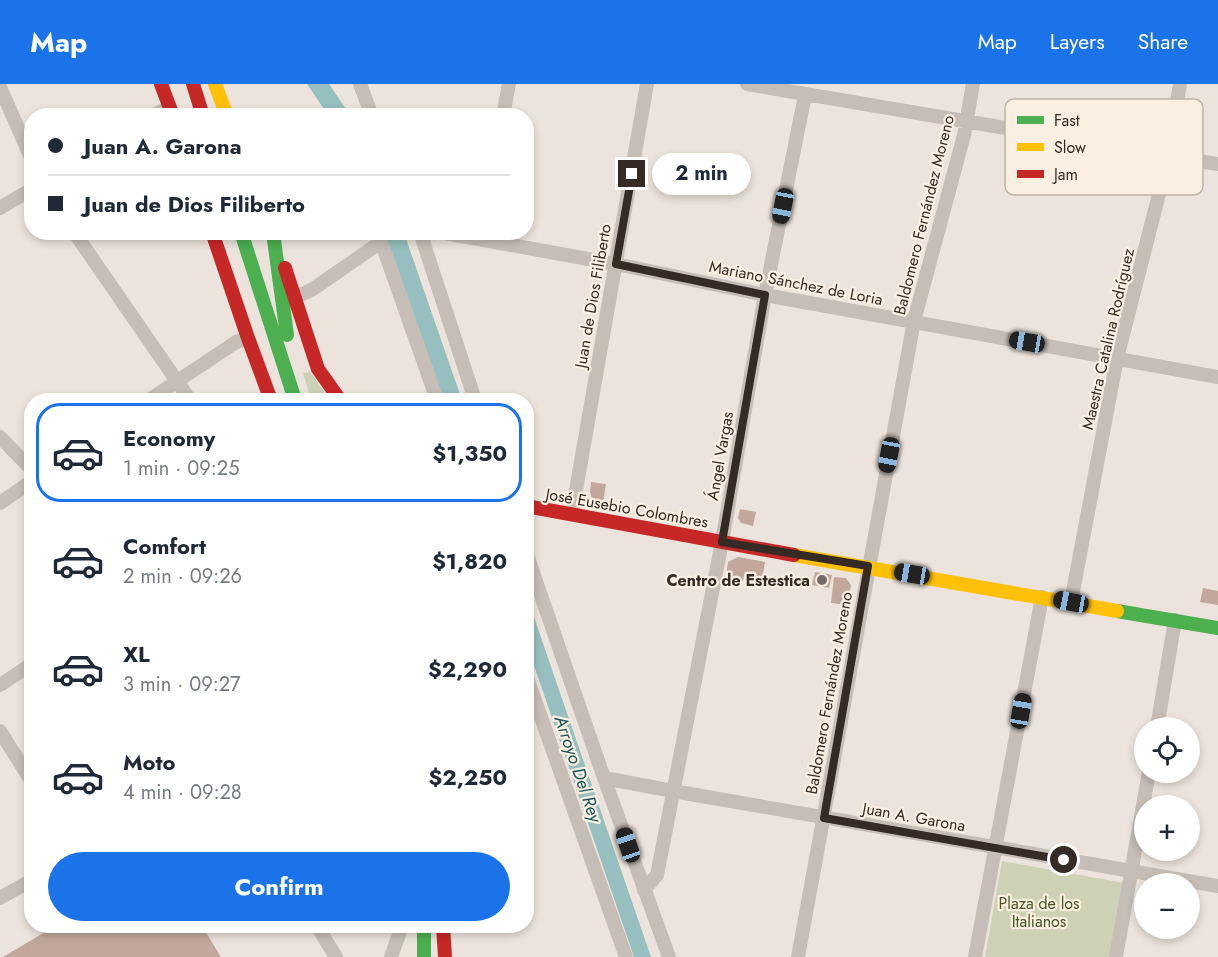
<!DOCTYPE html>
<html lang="en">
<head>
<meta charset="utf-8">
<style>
  body { margin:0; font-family:Jost,sans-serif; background:#f2f2f3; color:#1f2937; height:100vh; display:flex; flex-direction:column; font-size:22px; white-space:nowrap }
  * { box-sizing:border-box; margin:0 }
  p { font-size:20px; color:#747a83 }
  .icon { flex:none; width:33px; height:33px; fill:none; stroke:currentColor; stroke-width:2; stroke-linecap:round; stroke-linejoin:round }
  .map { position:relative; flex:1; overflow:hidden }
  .panel { position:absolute; left:24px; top:309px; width:510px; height:540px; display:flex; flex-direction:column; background:#fff; border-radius:24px; box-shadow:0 3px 9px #0003 }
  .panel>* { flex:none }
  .guide { position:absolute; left:24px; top:24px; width:510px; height:132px; border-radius:24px; box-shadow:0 3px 9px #0003; display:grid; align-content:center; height:132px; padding:0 24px; background:#fff }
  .tools { position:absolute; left:1134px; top:633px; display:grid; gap:12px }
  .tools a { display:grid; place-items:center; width:66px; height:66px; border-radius:50%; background:#fff; box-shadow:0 3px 9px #0003; font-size:30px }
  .end { position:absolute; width:27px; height:27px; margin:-14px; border:8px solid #352a24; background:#fff; box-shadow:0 0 0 3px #fff }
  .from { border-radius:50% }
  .bubble { position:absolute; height:42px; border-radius:21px; background:#fff; box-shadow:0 3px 9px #0003; font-size:20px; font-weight:700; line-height:42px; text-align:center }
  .car { position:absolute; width:18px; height:36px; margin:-18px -9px; border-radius:8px; box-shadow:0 0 4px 2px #0007; background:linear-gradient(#222 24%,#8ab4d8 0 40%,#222 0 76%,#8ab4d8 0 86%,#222 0) }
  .guide b { display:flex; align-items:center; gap:21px; height:57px; font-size:22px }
  .guide b+b { border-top:2px solid #e0e1e3 }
  .guide i { width:15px; height:15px; background:#1f2937 }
  ul { padding:10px 0 0; list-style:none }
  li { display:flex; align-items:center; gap:18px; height:99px; margin:0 12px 9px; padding:0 12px; border:3px solid transparent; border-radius:24px }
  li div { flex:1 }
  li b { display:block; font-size:22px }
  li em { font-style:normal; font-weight:700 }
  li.selected { border-color:#1a73e8 }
  li>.icon { width:54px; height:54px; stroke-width:1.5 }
  .primary-button { display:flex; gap:12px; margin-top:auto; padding:12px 24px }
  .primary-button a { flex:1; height:69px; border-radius:36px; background:#1a73e8; color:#fff; font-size:24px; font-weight:700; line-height:69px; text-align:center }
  header { display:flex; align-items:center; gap:36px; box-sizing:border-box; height:84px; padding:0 30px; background:#1a73e8; color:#fff }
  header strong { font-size:28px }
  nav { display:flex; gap:33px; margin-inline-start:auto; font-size:21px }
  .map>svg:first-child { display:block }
  .green { fill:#cdd2b5 }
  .water { fill:#97bfbf }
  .building { fill:#c2a89c }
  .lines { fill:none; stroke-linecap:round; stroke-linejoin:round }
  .street { stroke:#c5bdb6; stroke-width:14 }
  .fast { stroke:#4caf50; stroke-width:14 }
  .slow { stroke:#ffc107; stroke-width:14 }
  .jam { stroke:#c62828; stroke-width:14 }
  .route { stroke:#352a24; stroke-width:8 }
  .poi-dot { fill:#756b64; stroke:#fbefe2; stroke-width:2 }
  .labels { text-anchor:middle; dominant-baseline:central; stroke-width:4.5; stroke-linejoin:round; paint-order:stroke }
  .street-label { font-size:16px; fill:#352a24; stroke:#fbefe2 }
  .poi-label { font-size:16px; font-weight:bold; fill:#352a24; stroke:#fbefe2; text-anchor:end }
  .park-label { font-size:16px; fill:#445626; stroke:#fbefe2 }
  .water-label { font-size:18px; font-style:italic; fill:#16555a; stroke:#fbefe2 }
  .key { fill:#fbefe2; stroke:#c0b4a9; stroke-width:1.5 }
  .key-label { font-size:16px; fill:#352a24 }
</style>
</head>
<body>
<header>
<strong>Map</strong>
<nav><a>Map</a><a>Layers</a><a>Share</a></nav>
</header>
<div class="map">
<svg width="1218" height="873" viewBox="0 0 1218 873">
  <rect width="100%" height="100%" fill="#ece4dc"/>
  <path class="green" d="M 310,288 L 330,316 L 311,316 L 303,289 Z
    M 1002,777 L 1124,799 L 1111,873 L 985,873 Z"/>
  <path class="water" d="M 307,0 L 329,0 L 350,31 L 328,31 Z
    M 384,149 L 404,149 L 462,316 L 444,316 Z
    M 526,510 L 651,873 L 634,873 L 527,561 Z"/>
  <path class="building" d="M 591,398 L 606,400 L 603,420 L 593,418 L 590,408 Z
    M 740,425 L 756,428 L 753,442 L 741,439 L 738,434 Z
    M 738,473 L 765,478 L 761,503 L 754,502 L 756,493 L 744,491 L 743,497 L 726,494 L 728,478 Z
    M 815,488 L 832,491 L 829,504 L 812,501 Z
    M 834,493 L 846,494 L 851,501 L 848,521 L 831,519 Z
    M 1203,504 L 1218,507 L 1218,521 L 1200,518 Z
    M 41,842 L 202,842 L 221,873 L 3,873 L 45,848 Z"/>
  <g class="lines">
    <path class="street" d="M 360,0 L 372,32
      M 747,0 L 1218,80
      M 0,3 L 32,76
      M 151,32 L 170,23
      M 503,32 L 509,0
      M 0,124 L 32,105
      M 74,148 L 190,316
      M 420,148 L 475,316
      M 439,148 L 616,180 L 765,211 L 1218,293
      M 296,213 L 313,205 L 378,160 L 382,160 L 437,316
      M 149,316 L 236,258 L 248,254
      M 0,353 L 32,386
      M 0,419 L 32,397
      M 572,429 L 647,0
      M 526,468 L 604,694 L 669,873
      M 1071,518 L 1117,274 L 1166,83 L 1180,0
      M 526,591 L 626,873
      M 0,601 L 32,580
      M 1157,644 L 1175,536
      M 0,647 L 32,698
      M 604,694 L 673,707 L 1218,802
      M 644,806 L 657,791 L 722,458 L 765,211 L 805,11
      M 0,814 L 32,796
      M 317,842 L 336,873
      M 391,873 L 402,842
      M 798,873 L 914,237 L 964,51 L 973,0
      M 975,873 L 1042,513
      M 1116,873 L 1149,688"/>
    <path class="fast" d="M 241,148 L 295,316
      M 274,156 L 287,251
      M 1117,527 L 1218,544
      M 424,842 L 424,873"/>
    <path class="slow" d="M 215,0 L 227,32
      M 794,471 L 1117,527"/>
    <path class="jam" d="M 161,0 L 173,32
      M 193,0 L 203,32
      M 212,148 L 248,254
      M 285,184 L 318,285 L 340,316
      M 248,254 L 269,311 L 273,316
      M 526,422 L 794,471
      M 443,842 L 445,873"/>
  </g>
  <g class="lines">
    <path class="route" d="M 632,90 L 616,180 L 765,211 L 722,458 L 868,482 L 824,734 L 1064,776"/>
  </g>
  <circle class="poi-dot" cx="822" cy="496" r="6"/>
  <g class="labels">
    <g class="street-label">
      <text transform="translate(924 131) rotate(-76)">Baldomero Fernández Moreno</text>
      <text transform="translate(796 199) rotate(11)">Mariano Sánchez de Loria</text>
      <text transform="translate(593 212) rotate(-80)">Juan de Dios Filiberto</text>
      <text transform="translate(1108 255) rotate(-77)">Maestra Catalina Rodríguez</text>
      <text transform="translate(720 372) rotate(-80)">Ángel Vargas</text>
      <text transform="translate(627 424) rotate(10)">José Eusebio Colombres</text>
      <text transform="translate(829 609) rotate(-80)">Baldomero Fernández Moreno</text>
      <text transform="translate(914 733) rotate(10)">Juan A. Garona</text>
    </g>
    <g class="poi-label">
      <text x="810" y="496">Centro de Estestica</text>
    </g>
    <g class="park-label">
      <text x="1039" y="819">Plaza de los<tspan x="1039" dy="18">Italianos</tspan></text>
    </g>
    <g class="water-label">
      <text transform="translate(578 685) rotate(71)">Arroyo Del Rey</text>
    </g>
  </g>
  <rect x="1005" y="15" width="198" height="96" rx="9" class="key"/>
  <rect x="1017" y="32" width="27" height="8" fill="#4caf50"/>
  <rect x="1017" y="59" width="27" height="8" fill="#ffc107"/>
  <rect x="1017" y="86" width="27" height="8" fill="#c62828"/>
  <g class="key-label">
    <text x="1054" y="42">Fast</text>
    <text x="1054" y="69">Slow</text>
    <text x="1054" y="96">Jam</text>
  </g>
</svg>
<div class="tools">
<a><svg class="icon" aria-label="locate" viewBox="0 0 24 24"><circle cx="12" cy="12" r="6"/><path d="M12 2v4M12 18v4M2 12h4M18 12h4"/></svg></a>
<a>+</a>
<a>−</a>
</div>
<i class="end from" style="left:1064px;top:776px"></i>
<i class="end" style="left:632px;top:90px"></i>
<div class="bubble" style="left:652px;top:69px;width:99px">2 min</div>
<i class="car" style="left:783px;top:122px;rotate:191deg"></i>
<i class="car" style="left:1027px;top:258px;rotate:280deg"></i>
<i class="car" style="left:889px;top:371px;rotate:191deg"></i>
<i class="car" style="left:912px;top:490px;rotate:280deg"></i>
<i class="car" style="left:1071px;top:518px;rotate:281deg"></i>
<i class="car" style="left:1021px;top:627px;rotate:10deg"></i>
<i class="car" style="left:628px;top:761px;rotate:341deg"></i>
<div class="guide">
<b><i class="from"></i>Juan A. Garona</b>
<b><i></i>Juan de Dios Filiberto</b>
</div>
<section class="panel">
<ul>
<li class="selected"><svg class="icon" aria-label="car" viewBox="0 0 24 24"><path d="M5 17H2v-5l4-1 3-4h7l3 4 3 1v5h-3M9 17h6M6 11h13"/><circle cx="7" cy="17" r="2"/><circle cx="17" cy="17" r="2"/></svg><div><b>Economy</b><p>1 min · 09:25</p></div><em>$1,350</em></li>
<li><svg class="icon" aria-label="car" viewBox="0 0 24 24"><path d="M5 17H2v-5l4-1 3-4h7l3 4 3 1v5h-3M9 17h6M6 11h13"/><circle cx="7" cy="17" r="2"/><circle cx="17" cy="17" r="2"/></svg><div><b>Comfort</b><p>2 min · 09:26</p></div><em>$1,820</em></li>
<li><svg class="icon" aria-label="car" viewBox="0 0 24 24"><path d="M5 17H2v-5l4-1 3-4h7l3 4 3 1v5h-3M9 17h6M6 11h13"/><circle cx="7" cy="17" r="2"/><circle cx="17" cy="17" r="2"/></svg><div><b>XL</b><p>3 min · 09:27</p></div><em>$2,290</em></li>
<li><svg class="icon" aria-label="car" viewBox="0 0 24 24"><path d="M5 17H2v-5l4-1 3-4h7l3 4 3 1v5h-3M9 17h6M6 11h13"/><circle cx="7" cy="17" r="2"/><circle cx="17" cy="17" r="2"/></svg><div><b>Moto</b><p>4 min · 09:28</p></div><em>$2,250</em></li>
</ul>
<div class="primary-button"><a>Confirm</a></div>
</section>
</div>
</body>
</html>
